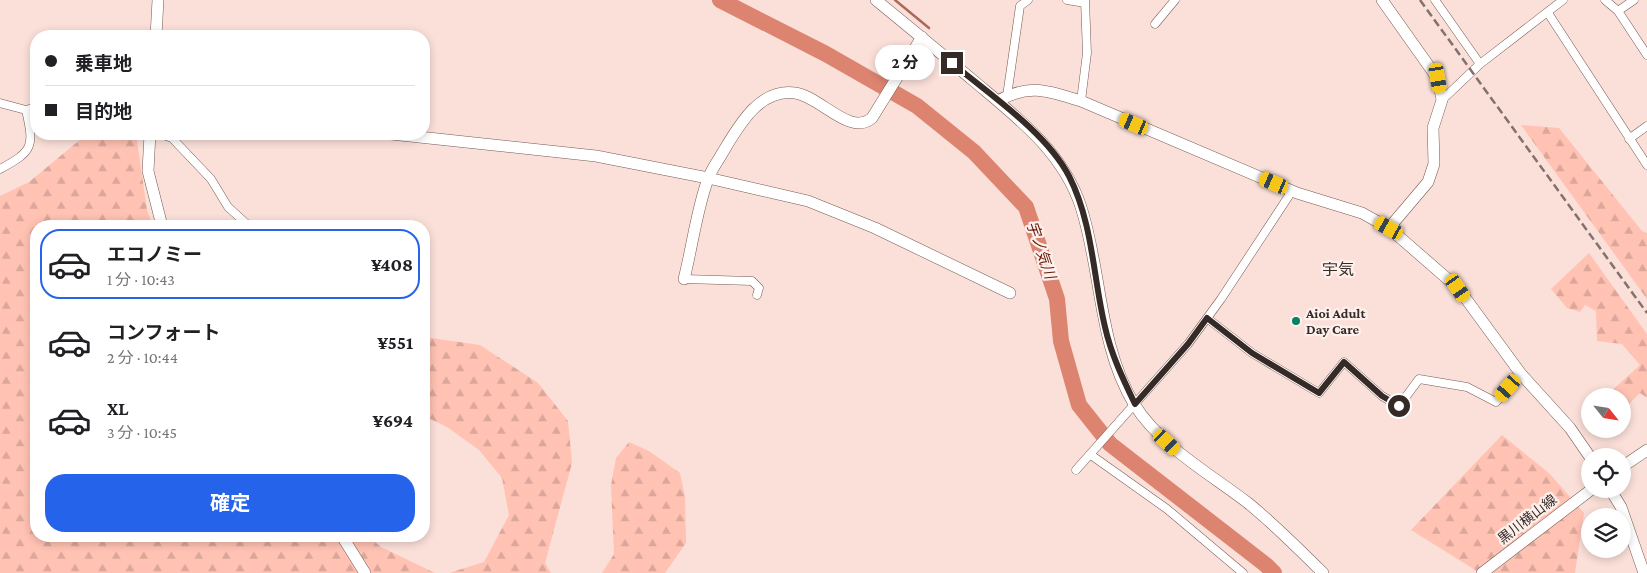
<!DOCTYPE html>
<html lang="ja">
<head>
<meta charset="utf-8">
<style>
  body { margin:0; font-family:"Crimson Pro","Noto Sans JP",serif; background:#f6f6f6; color:#202124; height:100vh; display:flex; flex-direction:column; font-size:19px; white-space:nowrap }
  * { box-sizing:border-box; margin:0 }
  p { font-size:16px; color:#757577 }
  .icon { flex:none; width:28px; height:28px; fill:none; stroke:currentColor; stroke-width:2; stroke-linecap:round; stroke-linejoin:round }
  .map { position:relative; flex:1; overflow:hidden }
  .panel { position:absolute; left:30px; top:220px; width:400px; height:322px; display:flex; flex-direction:column; background:#fff; border-radius:20px; box-shadow:0 2px 8px #0003 }
  .panel>* { flex:none }
  .guide { position:absolute; left:30px; top:30px; width:400px; height:110px; border-radius:20px; box-shadow:0 2px 8px #0003; display:grid; align-content:center; height:110px; padding:0 15px; background:#fff }
  .needle { width:32px; rotate:120deg }
  .controls { position:absolute; left:1581px; top:388px; display:grid; gap:10px }
  .controls a { display:grid; place-items:center; width:50px; height:50px; border-radius:50%; background:#fff; box-shadow:0 2px 8px #0003; font-size:25px }
  .end { position:absolute; width:22px; height:22px; margin:-11px; border:6px solid #362a26; background:#fff; box-shadow:0 0 0 2px #fff }
  .from { border-radius:50% }
  .bubble { position:absolute; height:35px; border-radius:18px; background:#fff; box-shadow:0 2px 8px #0003; font-size:16px; font-weight:700; line-height:35px; text-align:center }
  .car { position:absolute; width:15px; height:30px; margin:-15px -8px; border-radius:6px; box-shadow:0 0 4px 1px #0007; background:linear-gradient(#f5c518 24%,#345 0 40%,#f5c518 0 76%,#345 0 86%,#f5c518 0) }
  .guide b { display:flex; align-items:center; gap:18px; height:48px; font-size:19px }
  .guide b+b { border-top:1px solid #e0e0e0 }
  .guide i { width:12px; height:12px; background:#202124 }
  ul { padding:9px 0 0; list-style:none }
  li { display:flex; align-items:center; gap:15px; height:70px; margin:0 10px 8px; padding:0 5px; border:2px solid transparent; border-radius:20px }
  li div { flex:1 }
  li b { display:block; font-size:19px }
  li em { font-style:normal; font-weight:700 }
  li.active { border-color:#2563eb }
  li>.icon { width:45px; height:45px; stroke-width:1.5 }
  .primary-button { display:flex; gap:10px; margin-top:auto; padding:10px 15px }
  .primary-button a { flex:1; height:58px; border-radius:20px; background:#2563eb; color:#fff; font-size:20px; font-weight:700; line-height:58px; text-align:center }
  .map>svg:first-child { display:block }
  .forest { fill:url(#forest-firs) }
  .lines { fill:none; stroke-linecap:round; stroke-linejoin:round }
  .stream { stroke:#aa6959; stroke-width:2.5 }
  .river { stroke:#dc846f; stroke-width:16 }
  .street-casing { stroke:#765a53; stroke-width:9 }
  .secondary-casing { stroke:#765a53; stroke-width:12 }
  .street { stroke:#fff; stroke-width:8 }
  .secondary { stroke:#fff; stroke-width:11 }
  .rail { stroke:#83716c; stroke-width:2.5; stroke-dasharray:8 4; stroke-linecap:butt }
  .route { stroke:#362a26; stroke-width:6 }
  .poi-dot { fill:#008263; stroke:#fef1ed; stroke-width:2 }
  .labels { text-anchor:middle; dominant-baseline:central; stroke-width:4.5; stroke-linejoin:round; paint-order:stroke }
  .poi-label { font-size:14px; font-weight:bold; fill:#362a26; stroke:#fef1ed; text-anchor:start }
  .street-label { font-size:14px; fill:#362a26; stroke:#fef1ed }
  .water-label { font-size:15px; font-style:italic; fill:#661805; stroke:#fef1ed }
  .quarter-label { font-size:16px; fill:#362a26; stroke:#fef1ed }
</style>
</head>
<body>
<div class="map">
<svg width="1647" height="573" viewBox="0 0 1647 573">
  <defs>
    <pattern id="forest-firs" width="22" height="20" patternUnits="userSpaceOnUse" patternTransform="scale(1.25)"><rect width="22" height="20" fill="#ffc2b3"/><path d="M5 1l3.5 6h-7zM16 11l3.5 6h-7z" fill="#dba79a"/></pattern>
  </defs>
  <rect width="100%" height="100%" fill="#fbe0d9"/>
  <path class="forest" d="M 1521,125 L 1559,128 L 1642,231 L 1647,233 L 1647,299 Z
    M 87,134 L 136,134 L 147,210 L 153,226 L 36,226 L 36,536 L 368,536 L 381,547 L 435,573 L 0,573 L 0,196 L 29,182 Z
    M 1589,253 L 1647,334 L 1647,398 L 1640,393 L 1623,410 L 1622,396 L 1611,396 L 1609,393 L 1640,365 L 1622,344 L 1597,341 L 1596,311 L 1585,305 L 1580,312 L 1567,308 L 1551,289 Z
    M 424,337 L 480,345 L 538,383 L 568,421 L 572,463 L 545,563 L 551,573 L 449,573 L 484,562 L 509,515 L 502,478 L 479,450 L 447,427 L 424,416 Z
    M 1502,435 L 1550,474 L 1584,513 L 1575,573 L 1480,573 L 1411,530 Z
    M 629,442 L 649,451 L 680,473 L 685,497 L 686,543 L 665,573 L 602,573 L 614,554 L 611,485 L 616,458 Z"/>
  <g class="lines">
    <path class="stream" d="M 895,0 L 929,28"/>
    <path class="river" d="M 720,0 L 826,54 L 917,106 L 974,152 L 1026,207 L 1057,299 L 1061,341 L 1079,405 L 1110,444 L 1266,565 L 1274,573"/>
    <defs>
      <path id="street" d="M 1067,0 L 1085,3
        M 1435,0 L 1480,64
        M 1605,0 L 1618,11 L 1647,55
        M 1618,11 L 1634,0
        M 1548,13 L 1647,165
        M 1155,24 L 1175,0
        M 1007,96 L 1020,6 L 1028,0
        M 1442,100 L 1480,64 L 1563,0
        M 1081,101 L 1087,53 L 1085,0
        M 0,103 L 26,110 L 36,107
        M 160,134 L 172,138 L 180,134
        M 172,138 L 211,179 L 228,207 L 249,226
        M 1629,139 L 1647,126
        M 0,169 C 34,151 34,146 26,110
        M 684,279 L 752,281 L 759,288 L 757,295
        M 1207,318 L 1252,353 L 1319,393 L 1344,362 L 1382,396 L 1399,406 L 1419,379 L 1467,387 L 1496,402 L 1521,374
        M 1091,455 L 1167,509 L 1243,573
        M 1076,470 L 1188,344 L 1221,299 L 1292,191"/>
      <path id="secondary" d="M 876,0 C 909,27 942,54 975,82 C 1018,118 1063,152 1081,207 C 1102,272 1098,344 1134,404 C 1161,447 1209,473 1248,503 C 1275,525 1299,549 1323,573
        M 1382,0 L 1438,79 L 1442,100 L 1433,128 L 1434,164 L 1428,182 L 1389,228
        M 156,36 L 158,0
        M 998,101 C 1030,83 1048,91 1081,101 L 1297,193 L 1362,213 L 1389,228 L 1458,288 L 1521,374 L 1570,428 L 1590,457
        M 150,134 L 148,171 L 162,226
        M 391,134 L 596,156 L 708,178 L 808,201 L 875,228 L 1010,293
        M 684,279 C 692,248 697,208 708,179 C 711,170 718,161 723,152 C 738,127 759,88 795,93 C 820,96 850,137 872,118 L 922,37
        M 1622,467 L 1647,450
        M 1610,489 L 1621,507 L 1644,573
        M 342,536 L 365,573
        M 1482,573 L 1592,489"/>
    </defs>
    <use href="#street" class="street-casing"/>
    <use href="#secondary" class="secondary-casing"/>
    <use href="#street" class="street"/>
    <use href="#secondary" class="secondary"/>
    <path class="rail" d="M 1420,0 L 1647,313"/>
  </g>
  <g class="lines">
    <path class="route" d="M 952,63 C 990,95 1046,132 1069,176 C 1093,223 1093,277 1105,327 C 1111,354 1123,379 1135,404 L 1188,344 L 1207,318 L 1252,353 L 1319,393 L 1344,362 L 1382,396 L 1399,406"/>
  </g>
  <circle class="poi-dot" cx="1296" cy="321" r="5"/>
  <g class="labels">
    <g class="poi-label">
      <text x="1306" y="313">Aioi Adult<tspan x="1306" dy="16">Day Care</tspan></text>
    </g>
    <g class="street-label">
      <text transform="translate(1527 519) rotate(-38)">黒川横山線</text>
    </g>
    <g class="water-label">
      <text transform="translate(1041 250) rotate(71)">宇ノ気川</text>
    </g>
    <g class="quarter-label">
      <text x="1338" y="269">宇気</text>
    </g>
  </g>
</svg>
<div class="controls">
<a><svg class="needle" viewBox="-14 -14 28 28"><path d="M0-13l5 13h-10z" fill="#e53935"/><path d="M0 13l5-13h-10z" fill="#757577"/></svg></a>
<a><svg class="icon" aria-label="locate" viewBox="0 0 24 24"><circle cx="12" cy="12" r="6"/><path d="M12 2v4M12 18v4M2 12h4M18 12h4"/></svg></a>
<a><svg class="icon" aria-label="layers" viewBox="0 0 24 24"><path d="M12 4l9 5-9 5-9-5zM3 14l9 5 9-5"/></svg></a>
</div>
<i class="end from" style="left:1399px;top:406px"></i>
<i class="end" style="left:952px;top:63px"></i>
<div class="bubble" style="left:875px;top:45px;width:60px">2 分</div>
<i class="car" style="left:1438px;top:78px;rotate:170deg"></i>
<i class="car" style="left:1134px;top:124px;rotate:293deg"></i>
<i class="car" style="left:1274px;top:183px;rotate:293deg"></i>
<i class="car" style="left:1389px;top:228px;rotate:299deg"></i>
<i class="car" style="left:1458px;top:288px;rotate:145deg"></i>
<i class="car" style="left:1508px;top:388px;rotate:221deg"></i>
<i class="car" style="left:1167px;top:442px;rotate:133deg"></i>
<div class="guide">
<b><i class="from"></i>乗車地</b>
<b><i></i>目的地</b>
</div>
<section class="panel">
<ul>
<li class="active"><svg class="icon" aria-label="car" viewBox="0 0 24 24"><path d="M5 17H2v-5l4-1 3-4h7l3 4 3 1v5h-3M9 17h6M6 11h13"/><circle cx="7" cy="17" r="2"/><circle cx="17" cy="17" r="2"/></svg><div><b>エコノミー</b><p>1 分 · 10:43</p></div><em>¥408</em></li>
<li><svg class="icon" aria-label="car" viewBox="0 0 24 24"><path d="M5 17H2v-5l4-1 3-4h7l3 4 3 1v5h-3M9 17h6M6 11h13"/><circle cx="7" cy="17" r="2"/><circle cx="17" cy="17" r="2"/></svg><div><b>コンフォート</b><p>2 分 · 10:44</p></div><em>¥551</em></li>
<li><svg class="icon" aria-label="car" viewBox="0 0 24 24"><path d="M5 17H2v-5l4-1 3-4h7l3 4 3 1v5h-3M9 17h6M6 11h13"/><circle cx="7" cy="17" r="2"/><circle cx="17" cy="17" r="2"/></svg><div><b>XL</b><p>3 分 · 10:45</p></div><em>¥694</em></li>
</ul>
<div class="primary-button"><a>確定</a></div>
</section>
</div>
</body>
</html>
